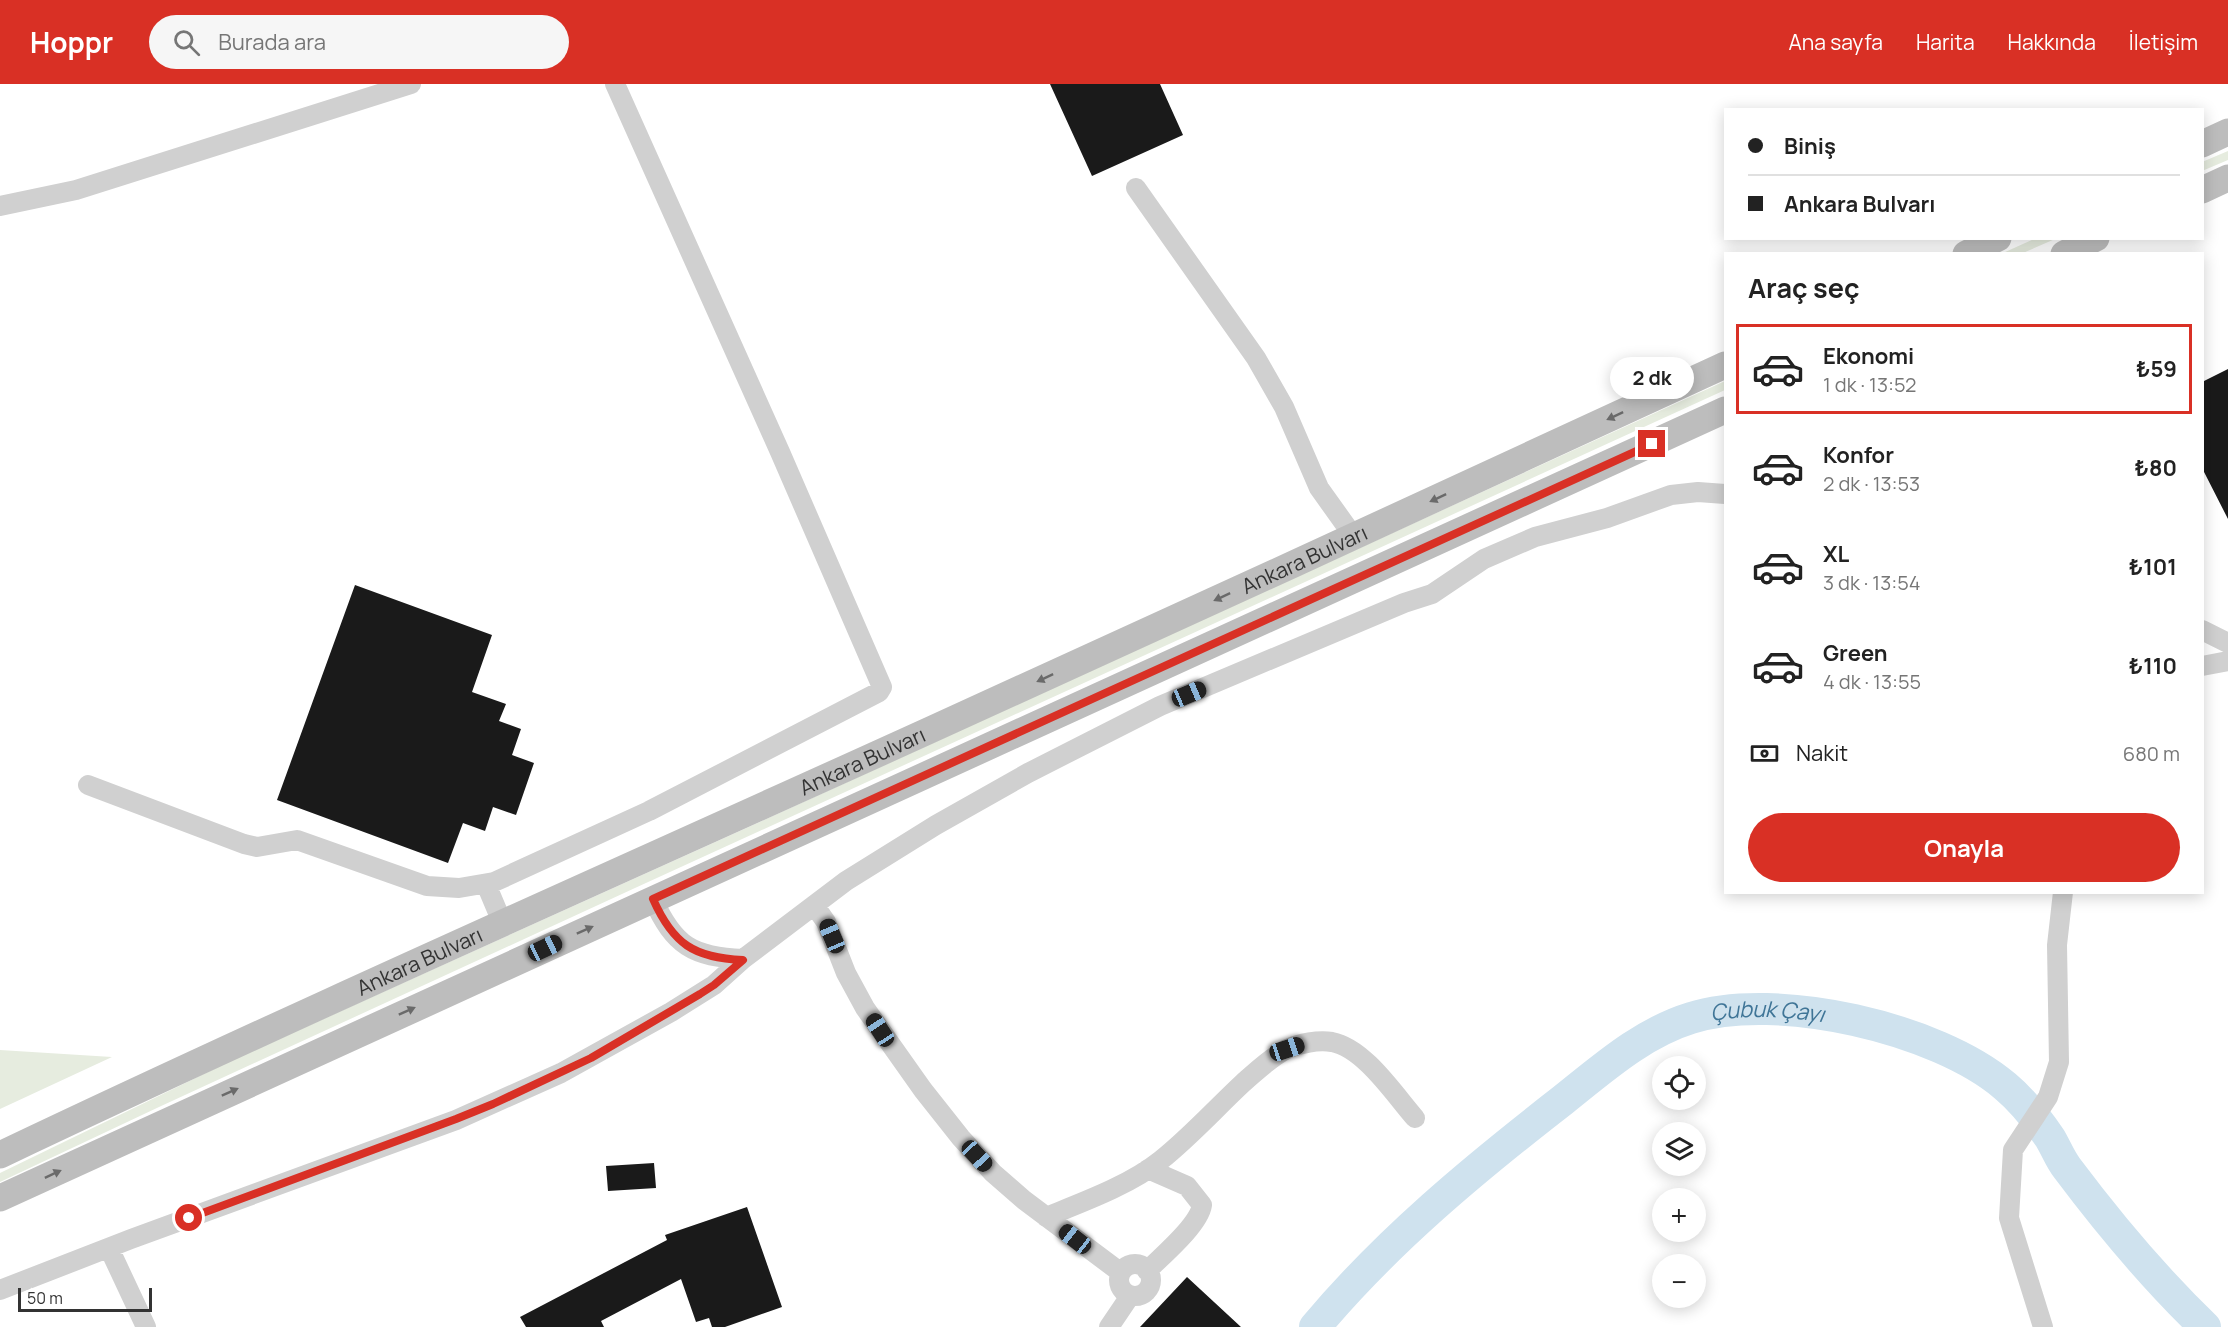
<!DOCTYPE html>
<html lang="tr">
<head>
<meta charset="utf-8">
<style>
  body { margin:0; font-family:Manrope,sans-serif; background:#f6f6f6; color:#222; height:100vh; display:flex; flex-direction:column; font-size:22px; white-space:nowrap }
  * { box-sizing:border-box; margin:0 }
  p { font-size:20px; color:#767676 }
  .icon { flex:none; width:33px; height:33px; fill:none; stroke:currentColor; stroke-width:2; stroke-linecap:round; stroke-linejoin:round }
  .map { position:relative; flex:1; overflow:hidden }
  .drawer { position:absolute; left:1724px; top:168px; width:480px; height:642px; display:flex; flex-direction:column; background:#fff; border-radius:0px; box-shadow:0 3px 15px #0003 }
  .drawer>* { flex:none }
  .guide { position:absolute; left:1724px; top:24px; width:480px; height:132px; border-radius:0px; box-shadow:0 3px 15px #0003; display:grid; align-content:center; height:132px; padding:0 24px; background:#fff }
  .fabs { position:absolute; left:1652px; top:972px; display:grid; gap:12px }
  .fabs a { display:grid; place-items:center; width:54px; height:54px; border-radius:50%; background:#fff; box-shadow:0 3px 15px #0003; font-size:30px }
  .scale { position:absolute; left:18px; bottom:15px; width:134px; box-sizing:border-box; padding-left:6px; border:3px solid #333; border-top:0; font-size:16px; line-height:21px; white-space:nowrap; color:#333; -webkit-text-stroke:4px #fff; paint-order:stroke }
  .end { position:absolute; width:27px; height:27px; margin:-14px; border:8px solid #d93025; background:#fff; box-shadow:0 0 0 3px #fff }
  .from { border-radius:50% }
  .bubble { position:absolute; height:42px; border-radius:21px; background:#fff; box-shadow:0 3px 15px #0003; font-size:20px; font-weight:700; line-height:42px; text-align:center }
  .car { position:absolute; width:18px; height:36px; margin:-18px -9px; border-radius:8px; box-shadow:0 0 4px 2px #0007; background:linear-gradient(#222 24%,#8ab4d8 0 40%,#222 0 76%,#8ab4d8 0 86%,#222 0) }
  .guide b { display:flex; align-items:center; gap:21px; height:57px; font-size:22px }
  .guide b+b { border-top:2px solid #e0e0e0 }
  .guide i { width:15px; height:15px; background:#222 }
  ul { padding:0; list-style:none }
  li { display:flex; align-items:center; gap:18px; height:90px; margin:0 12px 9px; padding:0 12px; border:3px solid transparent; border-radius:0px }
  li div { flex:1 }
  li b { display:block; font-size:22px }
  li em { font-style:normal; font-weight:700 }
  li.active { border-color:#d93025 }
  li>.icon { width:54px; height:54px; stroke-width:1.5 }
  h2 { padding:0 24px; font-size:27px; line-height:72px }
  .pay { display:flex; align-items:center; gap:15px; height:66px; padding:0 24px; font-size:22px }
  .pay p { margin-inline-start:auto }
  .primary-button { display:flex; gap:12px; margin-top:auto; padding:12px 24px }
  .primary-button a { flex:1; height:69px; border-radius:36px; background:#d93025; color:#fff; font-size:24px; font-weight:700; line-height:69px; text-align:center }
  header { display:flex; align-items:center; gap:36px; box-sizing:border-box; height:84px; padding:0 30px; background:#d93025; color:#fff }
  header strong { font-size:28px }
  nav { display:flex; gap:33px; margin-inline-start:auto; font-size:21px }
  .search { width:420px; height:54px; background:#f6f6f6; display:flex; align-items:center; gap:15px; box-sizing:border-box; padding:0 21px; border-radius:33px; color:#767676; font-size:22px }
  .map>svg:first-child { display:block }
  .green { fill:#e6ecdf }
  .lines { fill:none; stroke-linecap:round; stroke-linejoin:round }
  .river { stroke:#cfe2ee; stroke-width:32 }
  .building { fill:#1a1a1a }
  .street { stroke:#d0d0d0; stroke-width:20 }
  .secondary { stroke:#bdbdbd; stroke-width:27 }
  .oneway { fill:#6a6a6a }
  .route { stroke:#d93025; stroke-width:8 }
  .labels { text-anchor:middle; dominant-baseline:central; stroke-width:6; stroke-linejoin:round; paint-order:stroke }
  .street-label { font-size:21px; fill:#333; stroke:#fff }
  .water-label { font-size:22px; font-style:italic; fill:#3f7597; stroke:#fff }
</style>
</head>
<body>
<header>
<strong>Hoppr</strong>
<div class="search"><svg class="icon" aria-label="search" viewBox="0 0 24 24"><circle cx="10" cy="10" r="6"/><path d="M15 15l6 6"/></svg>Burada ara</div>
<nav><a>Ana sayfa</a><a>Harita</a><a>Hakkında</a><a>İletişim</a></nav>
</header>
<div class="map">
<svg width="2228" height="1243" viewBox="0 0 2228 1243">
  <rect width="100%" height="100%" fill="#fff"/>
  <path class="green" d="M 2228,67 L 2228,76 L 2202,87 L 2202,78 Z
    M 2036,154 L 2055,155 L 2023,169 L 2003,169 Z
    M 1725,297 L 1725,306 L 635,804 L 159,1023 L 0,1098 L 0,1089 L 241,972 L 762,737 Z
    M 0,966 L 112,973 L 0,1025 Z"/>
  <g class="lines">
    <path class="river" id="s1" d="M 1315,1243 C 1387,1157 1474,1085 1563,1016 C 1602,985 1642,949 1691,934 C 1777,907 1937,944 2005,1002 C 2023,1017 2037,1035 2050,1054 C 2056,1064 2060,1075 2067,1084 C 2109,1140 2154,1194 2205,1243"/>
  </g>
  <path class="building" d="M 1050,0 L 1160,0 L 1183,51 L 1092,92 Z
    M 2228,285 L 2228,435 L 2202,384 L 2202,298 Z
    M 355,501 L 492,551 L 472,608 L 506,620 L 499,637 L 521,645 L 512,671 L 534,679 L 516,731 L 493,723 L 485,747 L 463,739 L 448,779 L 277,716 Z
    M 654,1079 L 656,1104 L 608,1107 L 606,1082 Z
    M 747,1123 L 782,1223 L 725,1243 L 712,1243 L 709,1234 L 696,1238 L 681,1195 L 601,1237 L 604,1243 L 526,1243 L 520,1233 L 667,1156 L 665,1151 Z
    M 1187,1193 L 1241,1243 L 1140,1243 Z"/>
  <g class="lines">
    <path class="street" d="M 1136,104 L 1256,274 L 1284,323 L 1319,404 L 1354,453
      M 0,122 L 76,106 L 411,0
      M 2202,546 L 2228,559
      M 2202,582 L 2228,577
      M 88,701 L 244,760 L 257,763 L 297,756 L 427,802 L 459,804 L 494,798 L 649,727 L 879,608 L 882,603 L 780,368 L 615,0
      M 486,800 L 502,838
      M 653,815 C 674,862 693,873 743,875
      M 812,823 L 819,828 L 826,838 L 846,889 L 865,924 L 923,1006 L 961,1054 L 993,1089 L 1024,1116 L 1120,1188
      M 1046,1133 C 1083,1118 1130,1101 1161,1076 C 1190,1053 1216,1024 1244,998 C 1257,987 1271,973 1287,965 C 1300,959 1318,956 1332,958 C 1364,964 1394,1010 1415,1034
      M 109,1164 L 146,1243
      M1119 1196a16 16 0 1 1 32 0a16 16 0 1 1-32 0Z
      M 1147,1187 C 1162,1172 1199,1141 1202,1121 L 1187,1102 L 1148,1085
      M 0,1206 L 131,1155 L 456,1036 L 561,989 L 671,928 L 714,901 L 743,875 L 846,797 L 936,741 L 1028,689 L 1160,622 L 1404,519 L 1432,510 L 1484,475 L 1535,453 L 1607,434 L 1671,411 L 1698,408 L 1725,410
      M 1109,1243 L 1130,1212
      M 2043,1243 L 2009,1134 L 2013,1066 L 2048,1013 L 2059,978 L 2057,861 L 2063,808"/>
    <g class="secondary">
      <path d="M 2202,60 L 2228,48"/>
      <path d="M 2202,106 L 2228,94"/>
      <path d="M 1966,170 L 1998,154"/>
      <path d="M 2064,170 L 2096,154"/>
      <path id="s2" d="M 0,1071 C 307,925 618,788 928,647 C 1194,526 1460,404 1725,281"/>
      <path d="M 0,1114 L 1725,326"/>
    </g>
  </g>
  <defs><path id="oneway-solid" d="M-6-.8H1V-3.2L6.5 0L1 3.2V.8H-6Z" transform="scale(1.5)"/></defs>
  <g class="oneway">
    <use href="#oneway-solid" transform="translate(1615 332) rotate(155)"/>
    <use href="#oneway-solid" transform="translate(1438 414) rotate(155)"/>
    <use href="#oneway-solid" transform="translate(1222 513) rotate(155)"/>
    <use href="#oneway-solid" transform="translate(1045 594) rotate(155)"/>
    <use href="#oneway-solid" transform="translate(585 846) rotate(-24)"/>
    <use href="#oneway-solid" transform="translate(407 927) rotate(-24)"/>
    <use href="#oneway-solid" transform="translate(230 1008) rotate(-24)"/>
    <use href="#oneway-solid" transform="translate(53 1090) rotate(-25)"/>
  </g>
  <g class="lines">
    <path class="route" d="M 189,1134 L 456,1035 L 493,1020 L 591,974 L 700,910 L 714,901 L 743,876 C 694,874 673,860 653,815 L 1652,360"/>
  </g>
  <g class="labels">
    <g class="street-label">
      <text stroke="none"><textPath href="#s2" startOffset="1434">Ankara Bulvarı</textPath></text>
      <text stroke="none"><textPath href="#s2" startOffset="948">Ankara Bulvarı</textPath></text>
      <text stroke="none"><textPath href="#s2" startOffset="462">Ankara Bulvarı</textPath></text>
    </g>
    <g class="water-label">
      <text stroke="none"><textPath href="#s1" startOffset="567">Çubuk Çayı</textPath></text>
    </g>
  </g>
</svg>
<div class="fabs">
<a><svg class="icon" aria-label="locate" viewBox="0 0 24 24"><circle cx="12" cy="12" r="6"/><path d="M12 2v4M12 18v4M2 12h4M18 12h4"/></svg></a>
<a><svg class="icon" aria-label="layers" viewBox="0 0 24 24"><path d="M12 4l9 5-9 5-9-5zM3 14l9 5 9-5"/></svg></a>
<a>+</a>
<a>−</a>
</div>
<div class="scale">50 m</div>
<i class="end from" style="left:189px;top:1134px"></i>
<i class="end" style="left:1652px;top:360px"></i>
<div class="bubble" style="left:1610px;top:273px;width:84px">2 dk</div>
<i class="car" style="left:1189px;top:610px;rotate:67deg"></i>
<i class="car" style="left:832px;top:852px;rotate:337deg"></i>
<i class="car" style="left:545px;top:864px;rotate:65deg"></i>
<i class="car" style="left:880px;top:946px;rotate:327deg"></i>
<i class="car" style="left:1287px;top:965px;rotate:72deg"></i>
<i class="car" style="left:977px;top:1072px;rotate:137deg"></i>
<i class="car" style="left:1075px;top:1155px;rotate:308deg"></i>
<div class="guide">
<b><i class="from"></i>Biniş</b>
<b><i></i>Ankara Bulvarı</b>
</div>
<section class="drawer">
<h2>Araç seç</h2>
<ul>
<li class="active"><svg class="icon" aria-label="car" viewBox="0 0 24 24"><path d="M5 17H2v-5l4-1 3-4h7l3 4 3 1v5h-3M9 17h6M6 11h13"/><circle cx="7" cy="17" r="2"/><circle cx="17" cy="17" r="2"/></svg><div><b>Ekonomi</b><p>1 dk · 13:52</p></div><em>₺59</em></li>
<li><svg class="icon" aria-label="car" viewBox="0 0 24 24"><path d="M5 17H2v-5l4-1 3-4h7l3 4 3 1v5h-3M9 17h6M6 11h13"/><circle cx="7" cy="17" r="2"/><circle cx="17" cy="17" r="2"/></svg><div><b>Konfor</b><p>2 dk · 13:53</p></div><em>₺80</em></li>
<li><svg class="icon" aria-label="car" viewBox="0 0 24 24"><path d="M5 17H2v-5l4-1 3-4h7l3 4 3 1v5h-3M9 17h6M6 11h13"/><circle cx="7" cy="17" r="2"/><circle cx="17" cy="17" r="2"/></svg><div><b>XL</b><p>3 dk · 13:54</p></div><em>₺101</em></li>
<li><svg class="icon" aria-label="car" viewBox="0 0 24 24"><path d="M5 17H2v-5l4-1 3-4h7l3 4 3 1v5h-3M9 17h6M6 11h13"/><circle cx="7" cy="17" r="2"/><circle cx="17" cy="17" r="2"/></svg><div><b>Green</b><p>4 dk · 13:55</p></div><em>₺110</em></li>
</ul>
<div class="pay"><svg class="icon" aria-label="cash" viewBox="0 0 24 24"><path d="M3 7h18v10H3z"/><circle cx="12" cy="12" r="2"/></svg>Nakit<p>680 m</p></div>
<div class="primary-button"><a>Onayla</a></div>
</section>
</div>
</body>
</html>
